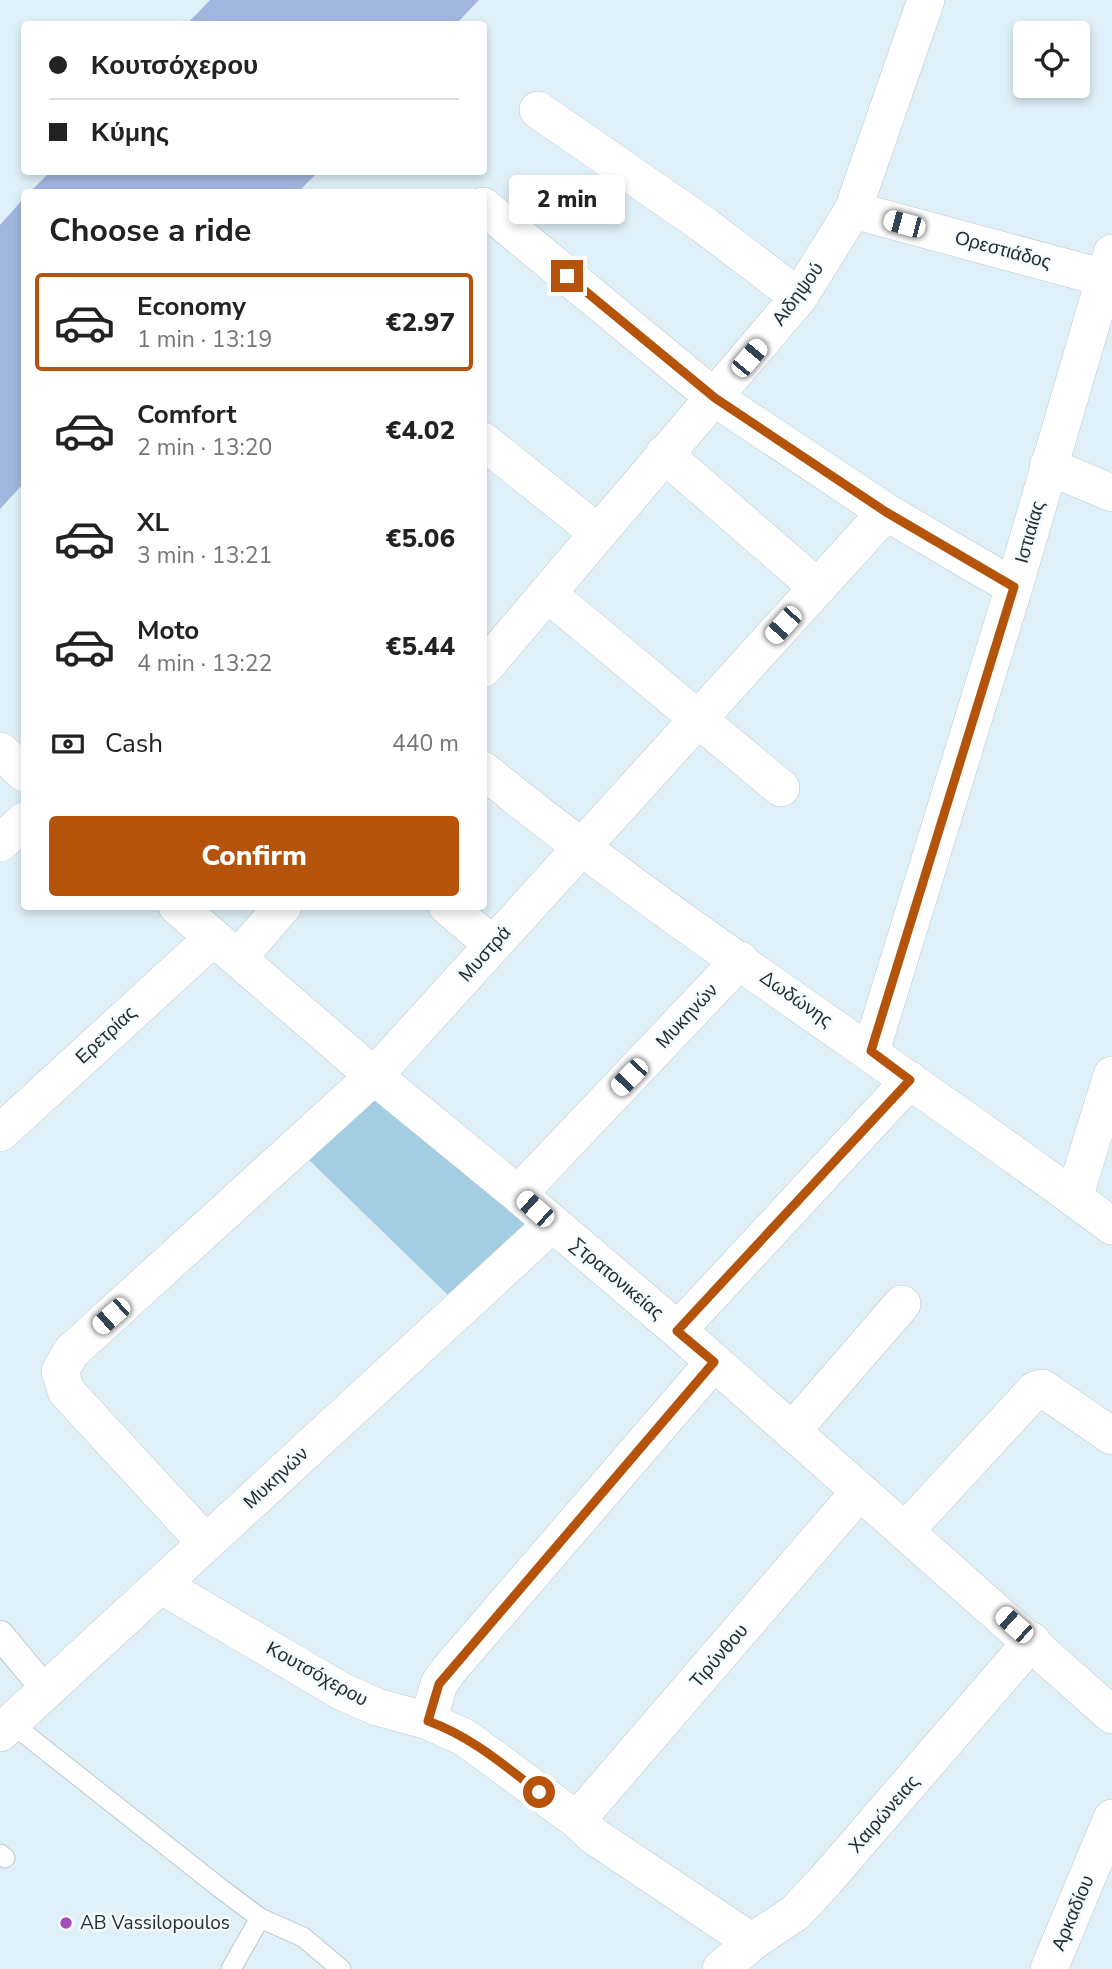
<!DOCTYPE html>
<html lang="en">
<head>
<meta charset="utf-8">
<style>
  body { margin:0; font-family:"Nunito Sans",sans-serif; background:#f2f2f2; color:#222; height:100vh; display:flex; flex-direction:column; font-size:26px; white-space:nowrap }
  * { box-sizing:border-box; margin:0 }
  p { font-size:23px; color:#767676 }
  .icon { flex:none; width:38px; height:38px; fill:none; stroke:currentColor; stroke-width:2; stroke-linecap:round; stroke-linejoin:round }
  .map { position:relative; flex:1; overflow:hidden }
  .side { position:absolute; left:21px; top:189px; width:466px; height:721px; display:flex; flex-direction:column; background:#fff; border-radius:7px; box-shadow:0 4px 10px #0003 }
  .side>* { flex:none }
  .banner { position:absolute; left:21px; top:21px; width:466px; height:154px; border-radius:7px; box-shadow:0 4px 10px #0003; display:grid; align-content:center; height:154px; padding:0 28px; background:#fff }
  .fabs { position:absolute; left:1013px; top:21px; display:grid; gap:14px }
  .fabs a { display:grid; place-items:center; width:77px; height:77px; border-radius:7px; background:#fff; box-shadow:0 4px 10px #0003; font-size:35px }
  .end { position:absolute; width:32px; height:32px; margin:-16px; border:9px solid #b45309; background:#fff; box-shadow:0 0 0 4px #fff }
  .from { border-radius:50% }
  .bubble { position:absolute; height:49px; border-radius:7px; background:#fff; box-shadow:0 4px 10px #0003; font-size:23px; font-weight:800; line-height:49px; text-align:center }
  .car { position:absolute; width:21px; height:42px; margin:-21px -10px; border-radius:9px; box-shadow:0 0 5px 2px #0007; background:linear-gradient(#fff 24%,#345 0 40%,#fff 0 76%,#345 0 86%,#fff 0) }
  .banner b { display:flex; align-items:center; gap:24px; height:66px; font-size:26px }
  .banner b+b { border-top:2px solid #e0e0e0 }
  .banner i { width:18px; height:18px; background:#222 }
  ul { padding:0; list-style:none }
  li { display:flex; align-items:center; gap:21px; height:98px; margin:0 14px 10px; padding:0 14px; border:4px solid transparent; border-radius:7px }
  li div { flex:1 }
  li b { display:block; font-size:26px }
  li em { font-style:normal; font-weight:800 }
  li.on { border-color:#b45309 }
  li>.icon { width:63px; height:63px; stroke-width:1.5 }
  h2 { padding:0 28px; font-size:32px; line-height:84px }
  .pay { display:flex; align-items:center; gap:18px; height:77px; padding:0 28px; font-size:26px }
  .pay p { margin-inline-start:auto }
  .action { display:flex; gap:14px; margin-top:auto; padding:14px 28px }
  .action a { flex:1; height:80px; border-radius:7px; background:#b45309; color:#fff; font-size:28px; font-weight:800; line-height:80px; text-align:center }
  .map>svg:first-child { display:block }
  .green { fill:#a3cde2 }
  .water { fill:#a1b6df }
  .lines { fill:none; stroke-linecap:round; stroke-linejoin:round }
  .service-casing { stroke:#b9c8d0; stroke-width:21 }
  .pedestrian-casing { stroke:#b9c8d0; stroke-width:30 }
  .minor-casing { stroke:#b9c8d0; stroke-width:38 }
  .service { stroke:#fff; stroke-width:19 }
  .pedestrian { stroke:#fff; stroke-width:28 }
  .minor { stroke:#fff; stroke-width:37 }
  .route { stroke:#b45309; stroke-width:9 }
  .poi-dot { fill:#a54fbd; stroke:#f5fcff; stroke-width:2.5 }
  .labels { text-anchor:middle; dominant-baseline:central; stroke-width:5; stroke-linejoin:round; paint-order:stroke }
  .street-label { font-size:19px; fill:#262d30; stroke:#f5fcff }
  .poi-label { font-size:19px; fill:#262d30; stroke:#f5fcff; text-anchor:start }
</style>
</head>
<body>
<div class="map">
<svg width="1112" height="1969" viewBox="0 0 1112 1969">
  <rect width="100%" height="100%" fill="#e0f0f8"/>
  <path class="green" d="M 373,1091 L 532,1223 L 452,1299 L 304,1155 Z"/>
  <path class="water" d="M 210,0 L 479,0 L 456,24 L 187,24 Z
    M 50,172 L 318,172 L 298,192 L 30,192 Z
    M 24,198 L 24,483 L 0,509 L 0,225 Z"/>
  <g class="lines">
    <defs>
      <path id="service" d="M 11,1723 L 220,1888 L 260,1918 L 303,1937 L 341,1969
        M 0,1854 L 5,1858
        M 231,1969 L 260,1918"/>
      <path id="pedestrian" d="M 0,1635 L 45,1689"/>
      <path id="minor" d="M 538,110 L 704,225 L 799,297
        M 483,206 L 715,398 L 886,512 L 1014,587
        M 853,210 L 1112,280
        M 483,441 L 597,532
        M 664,454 L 817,587
        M 1048,466 L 1112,493
        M 547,593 L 781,788
        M 483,669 L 799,297 L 853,210 L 926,0
        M 0,751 L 24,773
        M 483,770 C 684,933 905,1071 1112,1226
        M 0,843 L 24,821
        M 177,906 L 374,1076 L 518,1194 L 678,1330 L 1112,1715
        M 447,906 L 493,945
        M 238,958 L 283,906
        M 871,1051 L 1014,587 L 1112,253
        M 0,1133 L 213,938
        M 518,1194 L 740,960
        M 1074,1198 L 1112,1075
        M 678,1330 L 910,1080
        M 792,1431 L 902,1304
        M 906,1530 L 1035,1390 L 1042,1388 L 1112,1436
        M 206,1543 L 66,1391 L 60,1371 L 71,1352 L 374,1076 L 886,512
        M 161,1585 L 341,1691 L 377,1707 L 428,1721 L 464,1737 L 577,1820 L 594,1836 L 752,1942
        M 428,1721 L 439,1684 L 448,1671 L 714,1362
        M 0,1733 L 552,1224
        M 577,1820 L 860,1491
        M 721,1969 L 752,1942 L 795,1913 L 825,1881 L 1032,1641
        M 1049,1969 L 1112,1818"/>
    </defs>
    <use href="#service" class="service-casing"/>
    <use href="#pedestrian" class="pedestrian-casing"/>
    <use href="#minor" class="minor-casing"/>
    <use href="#service" class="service"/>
    <use href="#pedestrian" class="pedestrian"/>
    <use href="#minor" class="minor"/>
  </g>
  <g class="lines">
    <path class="route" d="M 539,1792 C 504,1765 470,1736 428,1721 L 439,1684 L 714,1362 L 677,1331 L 910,1080 L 871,1051 L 1014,587 L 886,512 L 715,398 L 567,276"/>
  </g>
  <circle class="poi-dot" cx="66" cy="1923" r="7"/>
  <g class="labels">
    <g class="street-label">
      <text transform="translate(1003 250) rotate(15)">Ορεστιάδος</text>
      <text transform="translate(798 294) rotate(-54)">Αιδηψού</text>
      <text transform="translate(1030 532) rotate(-74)">Ιστιαίας</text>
      <text transform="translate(485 954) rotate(-48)">Μυστρά</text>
      <text transform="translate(796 999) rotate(35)">Δωδώνης</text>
      <text transform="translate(687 1016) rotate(-47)">Μυκηνών</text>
      <text transform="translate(106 1035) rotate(-43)">Ερετρίας</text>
      <text transform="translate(617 1279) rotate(40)">Στρατονικείας</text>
      <text transform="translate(276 1478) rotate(-43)">Μυκηνών</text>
      <text transform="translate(719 1656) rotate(-49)">Τιρύνθου</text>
      <text transform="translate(317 1674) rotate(29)">Κουτσόχερου</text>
      <text transform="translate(884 1814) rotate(-49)">Χαιρώνειας</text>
      <text transform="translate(1073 1913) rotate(-67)">Αρκαδίου</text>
    </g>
    <g class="poi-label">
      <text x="80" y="1923">AB Vassilopoulos</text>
    </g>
  </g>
</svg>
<div class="fabs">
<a><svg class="icon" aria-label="locate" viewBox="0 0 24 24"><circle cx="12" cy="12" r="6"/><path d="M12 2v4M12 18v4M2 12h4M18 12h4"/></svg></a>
</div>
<i class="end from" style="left:539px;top:1792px"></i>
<i class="end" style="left:567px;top:276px"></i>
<div class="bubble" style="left:509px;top:175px;width:116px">2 min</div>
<i class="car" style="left:904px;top:224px;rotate:285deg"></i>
<i class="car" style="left:749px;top:358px;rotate:40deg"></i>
<i class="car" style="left:783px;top:625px;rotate:222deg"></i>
<i class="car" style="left:629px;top:1077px;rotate:224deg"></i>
<i class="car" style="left:535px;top:1209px;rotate:312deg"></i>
<i class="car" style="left:111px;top:1316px;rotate:228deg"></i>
<i class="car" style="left:1014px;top:1625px;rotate:312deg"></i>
<div class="banner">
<b><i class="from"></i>Κουτσόχερου</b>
<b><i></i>Κύμης</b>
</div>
<section class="side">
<h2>Choose a ride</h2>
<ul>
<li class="on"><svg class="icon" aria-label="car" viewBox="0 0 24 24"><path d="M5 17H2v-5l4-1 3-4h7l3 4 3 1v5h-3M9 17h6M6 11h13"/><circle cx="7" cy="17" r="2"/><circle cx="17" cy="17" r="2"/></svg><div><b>Economy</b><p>1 min · 13:19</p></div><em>€2.97</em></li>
<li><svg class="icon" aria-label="car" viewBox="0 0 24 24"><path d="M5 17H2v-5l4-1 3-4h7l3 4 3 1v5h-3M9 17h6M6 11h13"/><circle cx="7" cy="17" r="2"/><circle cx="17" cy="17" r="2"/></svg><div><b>Comfort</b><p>2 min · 13:20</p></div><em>€4.02</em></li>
<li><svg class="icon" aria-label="car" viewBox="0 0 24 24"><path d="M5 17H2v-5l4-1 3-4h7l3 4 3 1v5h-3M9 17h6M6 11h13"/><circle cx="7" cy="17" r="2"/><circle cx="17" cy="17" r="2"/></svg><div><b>XL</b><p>3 min · 13:21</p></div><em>€5.06</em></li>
<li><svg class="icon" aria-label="car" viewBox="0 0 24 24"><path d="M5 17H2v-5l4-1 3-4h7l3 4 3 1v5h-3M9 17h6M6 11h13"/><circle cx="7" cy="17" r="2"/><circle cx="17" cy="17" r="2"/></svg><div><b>Moto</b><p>4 min · 13:22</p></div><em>€5.44</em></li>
</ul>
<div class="pay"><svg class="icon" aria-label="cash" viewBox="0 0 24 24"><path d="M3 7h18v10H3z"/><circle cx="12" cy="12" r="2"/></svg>Cash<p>440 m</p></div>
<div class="action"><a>Confirm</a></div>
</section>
</div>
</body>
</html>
